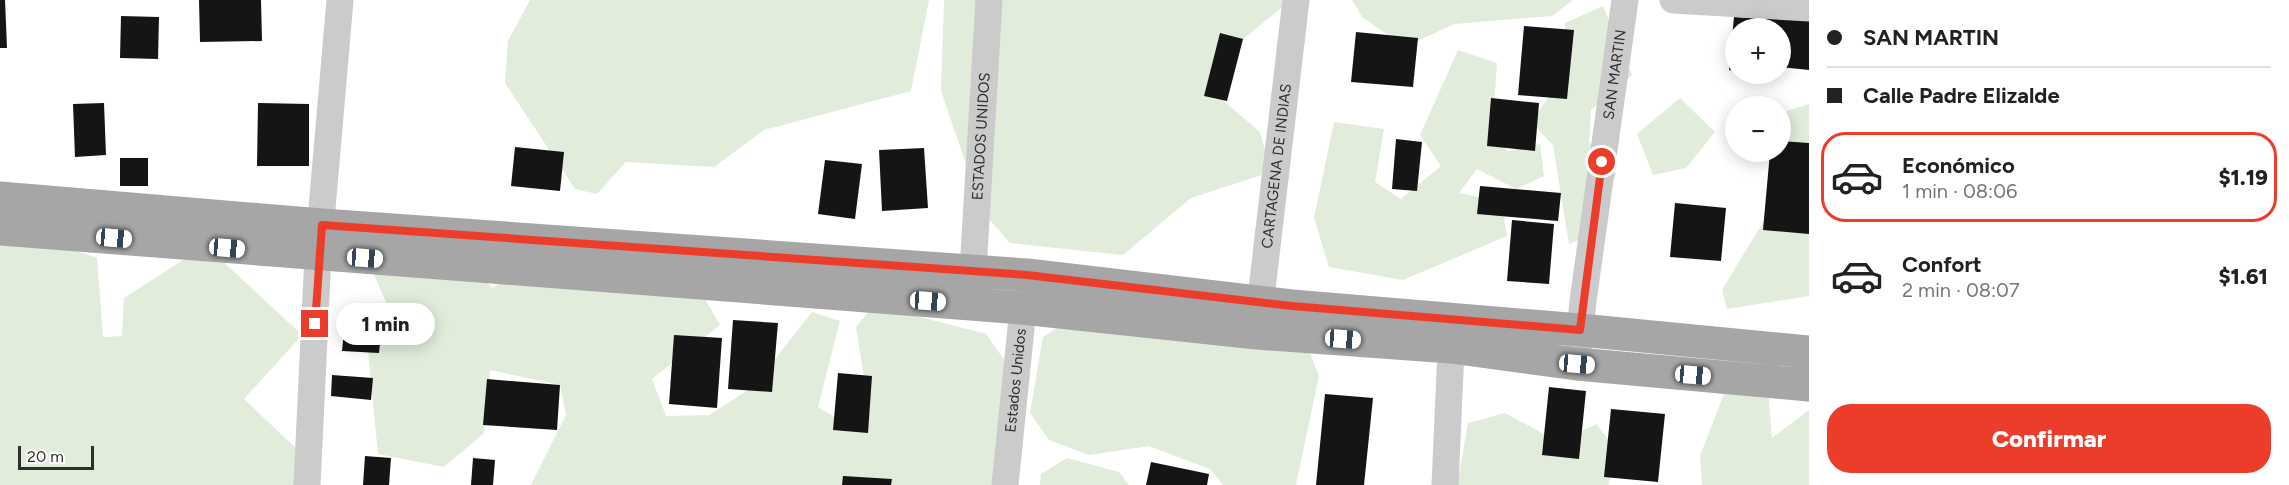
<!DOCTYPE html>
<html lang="es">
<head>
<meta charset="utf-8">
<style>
  body { margin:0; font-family:Figtree,sans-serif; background:#f6f6f6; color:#222; height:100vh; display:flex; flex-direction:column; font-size:22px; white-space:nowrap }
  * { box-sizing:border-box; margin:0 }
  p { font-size:20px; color:#767676 }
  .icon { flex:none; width:33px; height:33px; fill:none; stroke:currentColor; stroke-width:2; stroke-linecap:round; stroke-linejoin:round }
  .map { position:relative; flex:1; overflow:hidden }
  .drawer { display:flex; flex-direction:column; background:#fff; width:480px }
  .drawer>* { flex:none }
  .hud { display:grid; align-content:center; height:132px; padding:0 18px; background:#fff }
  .fabs { position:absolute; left:1725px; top:18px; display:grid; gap:12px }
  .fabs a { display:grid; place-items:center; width:66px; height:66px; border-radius:50%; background:#fff; box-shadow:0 3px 15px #0003; font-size:30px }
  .scale { position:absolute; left:18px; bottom:15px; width:76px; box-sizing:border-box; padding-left:6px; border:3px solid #2e2e2e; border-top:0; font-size:16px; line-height:21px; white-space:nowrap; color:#2e2e2e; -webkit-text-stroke:4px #fff; paint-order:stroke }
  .end { position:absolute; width:27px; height:27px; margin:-14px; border:8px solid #eb3d2a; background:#fff; box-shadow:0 0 0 3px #fff }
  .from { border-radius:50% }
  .bubble { position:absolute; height:42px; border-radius:21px; background:#fff; box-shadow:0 3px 15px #0003; font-size:20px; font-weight:800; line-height:42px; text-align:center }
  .car { position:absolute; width:18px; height:36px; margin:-18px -9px; border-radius:8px; box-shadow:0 0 4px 2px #0007; background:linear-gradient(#fff 24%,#345 0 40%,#fff 0 76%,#345 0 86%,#fff 0) }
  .hud b { display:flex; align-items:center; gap:21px; height:57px; font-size:22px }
  .hud b+b { border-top:2px solid #e0e0e0 }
  .hud i { width:15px; height:15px; background:#222 }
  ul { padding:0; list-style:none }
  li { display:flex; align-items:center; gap:18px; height:90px; margin:0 12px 9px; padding:0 6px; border:3px solid transparent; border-radius:24px }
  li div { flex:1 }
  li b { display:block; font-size:22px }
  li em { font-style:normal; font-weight:800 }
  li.current { border-color:#eb3d2a }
  li>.icon { width:54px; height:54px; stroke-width:1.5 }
  .action { display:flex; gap:12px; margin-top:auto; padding:12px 18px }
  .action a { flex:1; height:69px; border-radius:24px; background:#eb3d2a; color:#fff; font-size:24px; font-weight:800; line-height:69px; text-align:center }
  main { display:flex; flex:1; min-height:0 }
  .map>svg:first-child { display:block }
  .green { fill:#e1ecdb }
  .building { fill:#151515 }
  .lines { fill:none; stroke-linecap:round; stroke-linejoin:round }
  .minor { stroke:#cbcbcb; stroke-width:27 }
  .major { stroke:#a6a6a6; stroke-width:33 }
  .route { stroke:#eb3d2a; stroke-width:8 }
  .labels { text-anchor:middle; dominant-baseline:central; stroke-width:6; stroke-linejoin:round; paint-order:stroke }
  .street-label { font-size:15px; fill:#2e2e2e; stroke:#fff }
</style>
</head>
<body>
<main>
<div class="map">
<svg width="1809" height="485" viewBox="0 0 1809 485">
  <rect width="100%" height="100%" fill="#fff"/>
  <path class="green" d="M 530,0 L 929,0 L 911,91 L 764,130 L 714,167 L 626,162 L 597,194 L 575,189 L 505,83 L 508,41 Z
    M 944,0 L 1291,0 L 1230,50 L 1217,95 L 1260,132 L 1271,172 L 1191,198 L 1123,255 L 1010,243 L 982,211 L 941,91 Z
    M 1352,0 L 1573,0 L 1552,16 L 1454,24 L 1405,47 L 1362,17 Z
    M 1603,6 L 1632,75 L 1591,110 L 1589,142 L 1616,173 L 1597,233 L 1569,244 L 1553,145 L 1531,122 L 1565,74 L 1565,23 Z
    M 1458,50 L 1497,63 L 1492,136 L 1508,151 L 1540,144 L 1544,176 L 1516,189 L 1477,169 L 1459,193 L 1501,202 L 1507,236 L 1403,280 L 1329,267 L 1314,218 L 1334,122 L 1384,129 L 1375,182 L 1401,199 L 1441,166 L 1420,135 Z
    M 1680,98 L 1715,132 L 1686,168 L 1653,175 L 1637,134 Z
    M 1809,104 L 1809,160 L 1779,162 L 1781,113 Z
    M 1809,211 L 1809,296 L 1727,309 L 1722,290 L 1768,214 Z
    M 0,224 L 97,258 L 103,337 L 122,336 L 124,298 L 194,253 L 214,253 L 302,335 L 244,399 L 301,453 L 299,485 L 0,485 Z
    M 459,258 L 493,288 L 520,266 L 693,278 L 720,325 L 652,379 L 666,416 L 709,415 L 753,387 L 812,312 L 840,321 L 818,407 L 836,418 L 866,390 L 856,327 L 874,305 L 986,334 L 1012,371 L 995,485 L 531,485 L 566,415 L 560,385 L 490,370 L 484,433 L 444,467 L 378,454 L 368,351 L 389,309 L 372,270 Z
    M 1069,320 L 1299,325 L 1319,376 L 1296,485 L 1223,485 L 1210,469 L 1149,446 L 1089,455 L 1049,440 L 1030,413 L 1043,337 Z
    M 1731,375 L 1767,378 L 1772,438 L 1809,410 L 1809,485 L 1702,485 L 1700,456 Z
    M 1505,413 L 1559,442 L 1597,424 L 1619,455 L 1608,485 L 1457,485 L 1468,423 Z
    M 1067,458 L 1119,472 L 1129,485 L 1040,485 L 1041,474 Z"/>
  <path class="building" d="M 0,0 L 5,0 L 7,48 L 0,48 Z
    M 199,0 L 261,0 L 262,41 L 200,42 Z
    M 121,16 L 159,17 L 158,59 L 120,58 Z
    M 1734,17 L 1763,19 L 1762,28 L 1736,28 L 1736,71 L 1729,70 Z
    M 1766,17 L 1809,21 L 1809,70 L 1780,67 L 1780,28 L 1765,28 Z
    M 1524,26 L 1574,30 L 1567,99 L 1518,95 Z
    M 1356,32 L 1418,38 L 1413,87 L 1351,82 Z
    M 1220,33 L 1243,39 L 1227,101 L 1204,96 Z
    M 1491,98 L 1539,103 L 1535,151 L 1487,146 Z
    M 104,103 L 106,155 L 75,157 L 73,104 Z
    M 258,103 L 309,104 L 309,166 L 257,166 Z
    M 1396,139 L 1422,142 L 1417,191 L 1392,189 Z
    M 1780,141 L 1809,143 L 1809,234 L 1763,230 L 1770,152 L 1780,152 Z
    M 515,147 L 564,152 L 560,191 L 511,186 Z
    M 924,148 L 928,208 L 882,211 L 879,150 Z
    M 120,158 L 148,158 L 148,186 L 120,186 Z
    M 825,160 L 862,164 L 855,219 L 818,214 Z
    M 1480,186 L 1561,193 L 1558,221 L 1477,214 Z
    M 1675,203 L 1726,208 L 1721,261 L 1670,257 Z
    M 1512,220 L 1554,224 L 1549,284 L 1507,281 Z
    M 345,320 L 382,322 L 379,353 L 342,351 Z
    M 733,320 L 778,323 L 772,392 L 728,389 Z
    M 674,335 L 722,338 L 717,408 L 669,404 Z
    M 838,373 L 872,376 L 868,433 L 833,430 Z
    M 332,375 L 373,378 L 371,400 L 331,396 Z
    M 487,379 L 560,385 L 557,430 L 483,425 Z
    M 1549,387 L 1586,391 L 1579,459 L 1542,455 Z
    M 1325,394 L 1373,398 L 1364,485 L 1316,485 Z
    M 1611,409 L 1665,414 L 1658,482 L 1604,477 Z
    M 365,456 L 391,458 L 389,485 L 363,485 Z
    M 473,458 L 495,460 L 493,485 L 471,485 Z
    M 1151,462 L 1209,474 L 1207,485 L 1146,485 Z
    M 843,476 L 892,479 L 891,485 L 842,485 Z"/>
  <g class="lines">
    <g class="minor">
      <path d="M 1673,0 L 1809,8"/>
      <path id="s1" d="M 973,271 L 989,0"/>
      <path id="s2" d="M 1258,323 L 1296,0"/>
      <path id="s3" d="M 1578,351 L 1583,301 L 1625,0"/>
      <path d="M 307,485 L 318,255 L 340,0"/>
      <path id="s4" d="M 1005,485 L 1025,289"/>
      <path d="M 1445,485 L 1452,327"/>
    </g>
    <path class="major" d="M 0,198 L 322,225 L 1027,275 L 1292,306 L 1580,330 L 1809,352
      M 0,229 L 1022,308 L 1257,333 L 1451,347 L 1577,364 L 1809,385"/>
  </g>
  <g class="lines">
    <path class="route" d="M 315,324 L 322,225 L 1027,275 L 1292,306 L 1580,330 L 1602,162"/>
  </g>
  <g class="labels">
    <g class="street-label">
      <text stroke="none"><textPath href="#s3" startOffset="279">SAN MARTIN</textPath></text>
      <text stroke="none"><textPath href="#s1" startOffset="135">ESTADOS UNIDOS</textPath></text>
      <text stroke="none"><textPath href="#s2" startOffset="158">CARTAGENA DE INDIAS</textPath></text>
      <text stroke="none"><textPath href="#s4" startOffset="105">Estados Unidos</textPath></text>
    </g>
  </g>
</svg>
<div class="fabs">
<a>+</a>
<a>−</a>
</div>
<div class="scale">20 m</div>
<i class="end from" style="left:1602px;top:162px"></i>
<i class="end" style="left:315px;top:324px"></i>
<div class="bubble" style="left:336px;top:303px;width:99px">1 min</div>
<i class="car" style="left:114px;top:238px;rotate:95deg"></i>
<i class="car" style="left:227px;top:248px;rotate:95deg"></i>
<i class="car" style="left:365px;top:258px;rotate:94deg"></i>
<i class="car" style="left:928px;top:301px;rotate:94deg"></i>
<i class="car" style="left:1343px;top:339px;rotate:94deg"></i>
<i class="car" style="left:1577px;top:364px;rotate:95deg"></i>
<i class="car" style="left:1693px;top:375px;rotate:95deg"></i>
</div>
<section class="drawer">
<div class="hud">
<b><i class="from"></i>SAN MARTIN</b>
<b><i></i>Calle Padre Elizalde</b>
</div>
<ul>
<li class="current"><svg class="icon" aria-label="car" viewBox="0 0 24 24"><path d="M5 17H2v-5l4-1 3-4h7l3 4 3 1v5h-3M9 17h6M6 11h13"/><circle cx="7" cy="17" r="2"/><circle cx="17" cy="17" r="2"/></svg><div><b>Económico</b><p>1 min · 08:06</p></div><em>$1.19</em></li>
<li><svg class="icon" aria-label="car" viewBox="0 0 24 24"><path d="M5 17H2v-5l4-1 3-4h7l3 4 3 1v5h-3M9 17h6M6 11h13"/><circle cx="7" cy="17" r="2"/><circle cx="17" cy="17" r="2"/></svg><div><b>Confort</b><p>2 min · 08:07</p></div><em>$1.61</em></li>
</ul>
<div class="action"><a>Confirmar</a></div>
</section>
</main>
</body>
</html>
